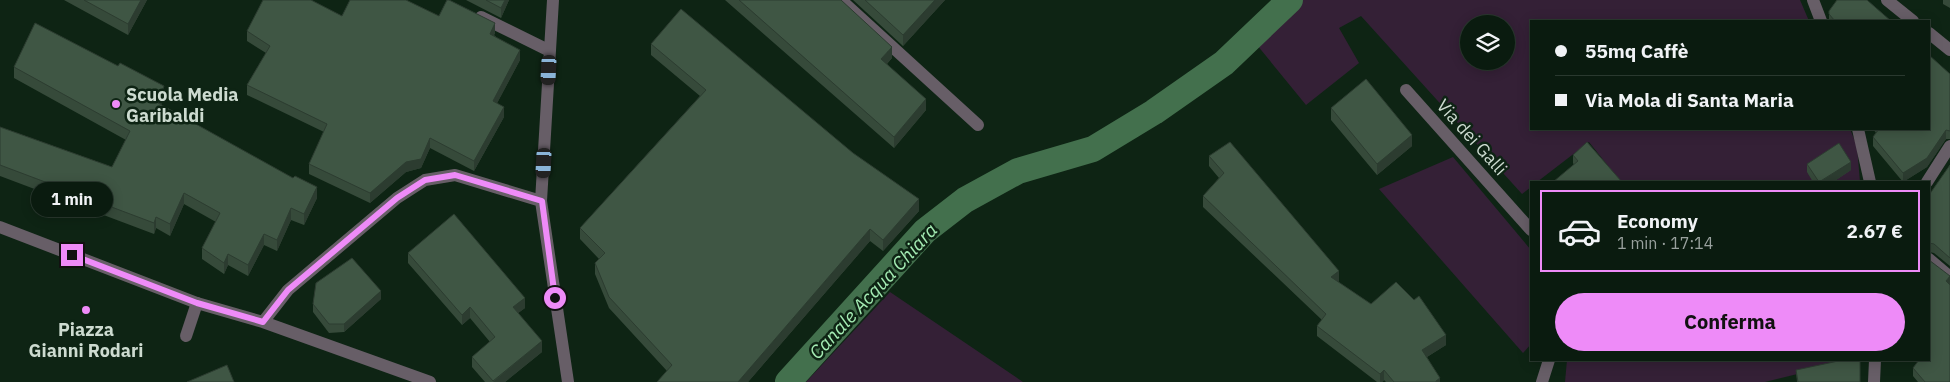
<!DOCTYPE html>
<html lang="it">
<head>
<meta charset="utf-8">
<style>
  body { margin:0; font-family:"IBM Plex Sans",sans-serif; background:#132418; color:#f1f3f6; height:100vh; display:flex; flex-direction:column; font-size:19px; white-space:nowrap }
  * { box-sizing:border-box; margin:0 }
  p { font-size:16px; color:#99a19e }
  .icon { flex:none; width:28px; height:28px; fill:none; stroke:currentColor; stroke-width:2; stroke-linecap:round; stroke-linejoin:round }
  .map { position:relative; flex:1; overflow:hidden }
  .drawer { position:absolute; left:1530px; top:181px; width:400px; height:180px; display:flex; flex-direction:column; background:#0a1b0f; border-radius:0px; box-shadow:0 2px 12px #0003,0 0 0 1px #2a392f }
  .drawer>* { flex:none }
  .hud { position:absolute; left:1530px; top:20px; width:400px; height:110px; border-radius:0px; box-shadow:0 2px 12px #0003,0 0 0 1px #2a392f; display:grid; align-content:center; height:110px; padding:0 25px; background:#0a1b0f }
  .controls { position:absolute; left:1460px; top:15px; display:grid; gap:10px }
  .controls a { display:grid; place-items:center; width:55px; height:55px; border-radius:50%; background:#0a1b0f; box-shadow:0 2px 12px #0003,0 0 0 1px #2a392f; font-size:25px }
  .end { position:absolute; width:22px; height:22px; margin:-11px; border:6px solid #ee8bf8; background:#111; box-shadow:0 0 0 2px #111 }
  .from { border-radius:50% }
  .bubble { position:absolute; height:35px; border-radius:18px; background:#0a1b0f; box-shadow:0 2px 12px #0003,0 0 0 1px #2a392f; font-size:16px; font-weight:700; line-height:35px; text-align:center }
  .car { position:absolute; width:15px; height:30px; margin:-15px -8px; border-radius:6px; box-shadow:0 0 4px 1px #0007; background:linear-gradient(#222 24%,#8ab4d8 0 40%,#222 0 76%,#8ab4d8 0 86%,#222 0) }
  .hud b { display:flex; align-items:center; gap:18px; height:48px; font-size:19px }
  .hud b+b { border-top:1px solid #2a392f }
  .hud i { width:12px; height:12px; background:#f1f3f6 }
  ul { padding:9px 0 0; list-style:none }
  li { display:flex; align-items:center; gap:15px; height:82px; margin:0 10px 8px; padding:0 15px; border:2px solid transparent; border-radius:0px }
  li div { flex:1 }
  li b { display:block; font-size:19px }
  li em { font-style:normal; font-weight:700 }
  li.selected { border-color:#ee8bf8 }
  li>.icon { width:45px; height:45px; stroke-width:1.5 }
  .cta { display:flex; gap:10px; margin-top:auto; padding:10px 25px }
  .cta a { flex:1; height:58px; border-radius:30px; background:#ee8bf8; color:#111; font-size:20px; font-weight:700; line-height:58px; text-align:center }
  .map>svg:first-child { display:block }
  .green { fill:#342036; fill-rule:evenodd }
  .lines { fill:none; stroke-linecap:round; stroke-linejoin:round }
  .canal { stroke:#43704d; stroke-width:26 }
  .lane { stroke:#675e67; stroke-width:12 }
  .street { stroke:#675e67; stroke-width:12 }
  .wall { fill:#364a3a }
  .shaded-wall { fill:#2c3c30 }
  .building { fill:#3f5644; stroke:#2c3c30 }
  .route { stroke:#ee8bf8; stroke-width:6 }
  .poi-dot { fill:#ee8bf8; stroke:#0e2414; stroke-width:2 }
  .labels { text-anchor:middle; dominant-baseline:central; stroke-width:5; stroke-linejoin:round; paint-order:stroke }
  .poi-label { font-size:18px; font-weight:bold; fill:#cddbd0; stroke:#0e2414; text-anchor:start }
  .street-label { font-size:18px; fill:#cddbd0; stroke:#0e2414 }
  .water-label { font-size:19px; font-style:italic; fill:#a4ebb3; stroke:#0e2414 }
</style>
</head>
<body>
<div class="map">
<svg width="1950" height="382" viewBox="0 0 1950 382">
  <rect width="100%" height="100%" fill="#0e2414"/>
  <path class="green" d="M 1298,0 L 1800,0 L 1809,21 L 1531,21 L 1531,129 L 1850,129 L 1857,146 L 1860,182 L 1621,182 L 1589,142 L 1537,182 L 1531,182 L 1531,187 L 1522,194 L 1361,16 L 1339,28 L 1359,63 L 1306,105 L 1257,45 ZM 1469,24 L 1506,24 L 1506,61 L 1469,61 Z
    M 1453,157 L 1531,250 L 1531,344 L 1523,353 L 1379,189 Z
    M 890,292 L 1023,382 L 806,382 Z
    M 1567,360 L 1855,360 L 1765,382 L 1565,382 Z"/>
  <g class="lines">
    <path class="canal" d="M 788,382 L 925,231 L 965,200 L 1018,171 L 1093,149 L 1154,112 L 1224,63 L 1290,0"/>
    <path class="lane" d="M 186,336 L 197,303"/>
    <path class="street" d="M 553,0 L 541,201 L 568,382
      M 841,0 L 978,125
      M 1813,0 L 1821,21
      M 1887,0 L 1913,21
      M 481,17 L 550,51
      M 1929,33 L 1950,50
      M 1406,90 L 1531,230
      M 1858,129 L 1870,182
      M 1927,182 L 1950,146
      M 0,227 L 197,303 L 263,322 L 430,382
      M 1929,259 L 1950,277
      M 263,322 L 288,290 L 397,198 L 425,180 L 455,175 L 541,201
      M 1542,382 L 1549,360
      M 1874,382 L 1875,360"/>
  </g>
  <path class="wall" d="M 64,0 L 147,0 L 128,35 Z
    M 466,0 L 509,0 L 501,18 Z
    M 725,0 L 841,0 L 892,58 L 887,64 L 926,110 L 894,148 Z
    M 853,0 L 945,0 L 903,46 Z
    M 1943,0 L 1950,0 L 1950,8 L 1943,4 Z
    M 1829,11 L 1891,21 L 1829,21 Z
    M 439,16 L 495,33 L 494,35 L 520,60 L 497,103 L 504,117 L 474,171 L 430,148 L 421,168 L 406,172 L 370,203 L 309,174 L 309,164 L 324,132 L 247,95 L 247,85 L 266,53 L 247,41 L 247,31 Z
    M 651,44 L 919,211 L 883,251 L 870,241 L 748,382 L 657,382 L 667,371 L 609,308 L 595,274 L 595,263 L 599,259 L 580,239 L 580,228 L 700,96 L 651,55 Z
    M 14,67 L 164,97 L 161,105 L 317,198 L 304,225 L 291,220 L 277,251 L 264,245 L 248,276 L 228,265 L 224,274 L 202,259 L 202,248 L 216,222 L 184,204 L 170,236 L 156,228 L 154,234 L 0,176 L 0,127 L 112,167 L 126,140 L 14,78 Z
    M 1950,74 L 1950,139 L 1946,139 L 1927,167 L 1903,182 L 1873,146 L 1873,137 L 1876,133 L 1873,129 L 1929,129 Z
    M 1331,108 L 1412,146 L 1377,175 L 1331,120 Z
    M 1573,155 L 1622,182 L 1574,165 L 1573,163 Z
    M 1209,156 L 1339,281 L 1338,282 L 1371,304 L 1446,345 L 1427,357 L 1440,382 L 1386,382 L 1384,380 L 1382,382 L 1377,382 L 1317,336 L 1317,326 L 1322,320 L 1203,207 L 1203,196 L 1219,178 L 1209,166 Z
    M 1807,164 L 1851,170 L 1833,182 L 1813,182 L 1807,172 Z
    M 1950,165 L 1950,266 L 1934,253 L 1929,252 L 1929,195 Z
    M 408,253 L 525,308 L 518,313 L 542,352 L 505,382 L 485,382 L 472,367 L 472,357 L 490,342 L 470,318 L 462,325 L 408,263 Z
    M 1950,276 L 1950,382 L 1918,382 L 1913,376 L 1913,368 L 1929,360 Z
    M 381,299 L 344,332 L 329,333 L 313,312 L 313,304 Z
    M 1796,370 L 1860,382 L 1797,382 Z"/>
  <path class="shaded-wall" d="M 141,0 L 147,0 L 128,35 L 128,24 Z
    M 505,0 L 509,0 L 501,18 L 501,8 Z
    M 935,0 L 945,0 L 903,46 L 903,35 Z
    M 495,23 L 495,33 L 490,43 L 490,34 Z
    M 892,47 L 892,58 L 881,70 L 881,59 Z
    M 520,50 L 520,60 L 493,111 L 493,101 Z
    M 164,86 L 164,97 L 158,114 L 158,103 Z
    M 926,99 L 926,110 L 894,148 L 894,137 Z
    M 504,107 L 504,117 L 474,171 L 474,161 Z
    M 1946,130 L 1946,139 L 1927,167 L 1903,182 L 1903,173 Z
    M 1412,135 L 1412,146 L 1377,175 L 1377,164 Z
    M 430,138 L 430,148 L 421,168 L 406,172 L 370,203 L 370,193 Z
    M 1851,162 L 1851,170 L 1833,182 L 1820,182 Z
    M 317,187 L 317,198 L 304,225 L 304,214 Z
    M 184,193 L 184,204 L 170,236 L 170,224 Z
    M 919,199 L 919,211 L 883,251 L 883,240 Z
    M 291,208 L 291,220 L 277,251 L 277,240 Z
    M 156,217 L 156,228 L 154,234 L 154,223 Z
    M 870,229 L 870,241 L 748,382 L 738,382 Z
    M 264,234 L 264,245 L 248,276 L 248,265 Z
    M 228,254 L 228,265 L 224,274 L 224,263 Z
    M 1339,271 L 1339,281 L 1331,287 L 1331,277 Z
    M 1950,276 L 1950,285 L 1946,281 Z
    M 381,291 L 381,299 L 344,332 L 344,324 Z
    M 525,298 L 525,308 L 513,317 L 513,307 Z
    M 470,307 L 470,318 L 462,325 L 462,315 Z
    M 1446,335 L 1446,345 L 1422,360 L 1422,350 Z
    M 542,341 L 542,352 L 505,382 L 493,382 Z
    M 1384,370 L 1384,380 L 1382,382 L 1380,382 L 1380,374 Z
    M 1440,378 L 1440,382 L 1436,382 L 1436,381 Z"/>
  <path class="building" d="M 84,0 L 141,0 L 128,24 Z
    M 263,0 L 311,0 L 342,16 L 350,0 L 406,0 L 439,16 L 447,0 L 449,0 L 495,23 L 490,34 L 520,50 L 493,101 L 504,107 L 474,161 L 430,138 L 421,159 L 406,162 L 370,193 L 309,164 L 327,124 L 247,85 L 270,46 L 247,31 Z
    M 486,0 L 505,0 L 501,8 Z
    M 739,0 L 841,0 L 892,47 L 881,59 L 926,99 L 894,137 Z
    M 865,0 L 935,0 L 903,35 Z
    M 1837,0 L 1867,0 L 1891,21 L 1835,21 L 1829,14 L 1829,11 Z
    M 681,9 L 853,153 L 919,199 L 883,240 L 870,229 L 738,382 L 657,382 L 672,365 L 609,297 L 595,263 L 605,253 L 580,228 L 706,90 L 651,44 Z
    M 35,23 L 118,66 L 120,63 L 164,86 L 158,103 L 293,178 L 295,176 L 317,187 L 304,214 L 291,208 L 277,240 L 264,234 L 248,265 L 228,254 L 224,263 L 202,248 L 220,213 L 184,193 L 170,224 L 156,217 L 154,223 L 0,165 L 0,127 L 112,167 L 130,131 L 14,67 Z
    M 1929,55 L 1950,74 L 1950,131 L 1946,130 L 1927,158 L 1903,173 L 1873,137 L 1879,129 L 1929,129 Z
    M 1366,79 L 1412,135 L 1377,164 L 1331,108 Z
    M 1230,142 L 1339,271 L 1331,277 L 1371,304 L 1396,282 L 1414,300 L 1419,296 L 1446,335 L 1422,350 L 1440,378 L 1436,381 L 1436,382 L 1394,382 L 1384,370 L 1380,374 L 1317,326 L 1326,314 L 1203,196 L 1224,173 L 1209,156 Z
    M 1587,142 L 1622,182 L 1553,182 L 1578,161 L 1573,155 Z
    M 1839,143 L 1851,162 L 1819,182 L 1807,164 Z
    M 1950,165 L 1950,258 L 1934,244 L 1929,243 L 1929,237 L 1931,236 L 1929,234 L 1929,195 Z
    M 454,214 L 525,298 L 513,307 L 542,341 L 493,381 L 472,357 L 495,337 L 470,307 L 462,315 L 408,253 Z
    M 352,258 L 381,291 L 344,324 L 329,324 L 313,304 L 316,283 Z
    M 1929,260 L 1950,276 L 1946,281 L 1950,285 L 1950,382 L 1925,382 L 1913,368 L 1919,360 L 1929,360 Z
    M 1843,360 L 1860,360 L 1860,382 L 1798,382 L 1796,370 Z
    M 227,365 L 234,382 L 187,382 Z"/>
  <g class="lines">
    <path class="route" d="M 72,255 L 197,303 L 263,322 L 288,290 L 397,198 L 425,180 L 455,175 L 542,201 L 555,298"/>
  </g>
  <g class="poi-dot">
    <circle cx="116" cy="104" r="5"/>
    <circle cx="86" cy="310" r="5"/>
  </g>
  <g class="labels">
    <g class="poi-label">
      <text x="126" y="94">Scuola Media<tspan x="126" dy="21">Garibaldi</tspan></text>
      <text x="86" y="329" text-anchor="middle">Piazza<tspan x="86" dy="21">Gianni Rodari</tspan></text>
    </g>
    <g class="street-label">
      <text transform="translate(1472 137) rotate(48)">Via dei Galli</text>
    </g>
    <g class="water-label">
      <text transform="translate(873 291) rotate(-47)">Canale Acqua Chiara</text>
    </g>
  </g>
</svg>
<div class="controls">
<a><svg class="icon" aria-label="layers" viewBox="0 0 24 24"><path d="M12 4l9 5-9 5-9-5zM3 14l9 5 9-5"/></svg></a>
</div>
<i class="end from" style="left:555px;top:298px"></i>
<i class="end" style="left:72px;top:255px"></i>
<div class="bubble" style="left:31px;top:182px;width:82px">1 min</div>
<i class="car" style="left:549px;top:70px;rotate:183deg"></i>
<i class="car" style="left:544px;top:163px;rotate:183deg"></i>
<div class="hud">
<b><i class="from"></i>55mq Caffè</b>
<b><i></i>Via Mola di Santa Maria</b>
</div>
<section class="drawer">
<ul>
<li class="selected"><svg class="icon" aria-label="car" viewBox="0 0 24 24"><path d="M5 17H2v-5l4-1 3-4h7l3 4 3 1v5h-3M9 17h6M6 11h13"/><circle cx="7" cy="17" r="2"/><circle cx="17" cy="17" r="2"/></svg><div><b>Economy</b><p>1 min · 17:14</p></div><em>2.67 €</em></li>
</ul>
<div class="cta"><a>Conferma</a></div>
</section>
</div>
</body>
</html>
